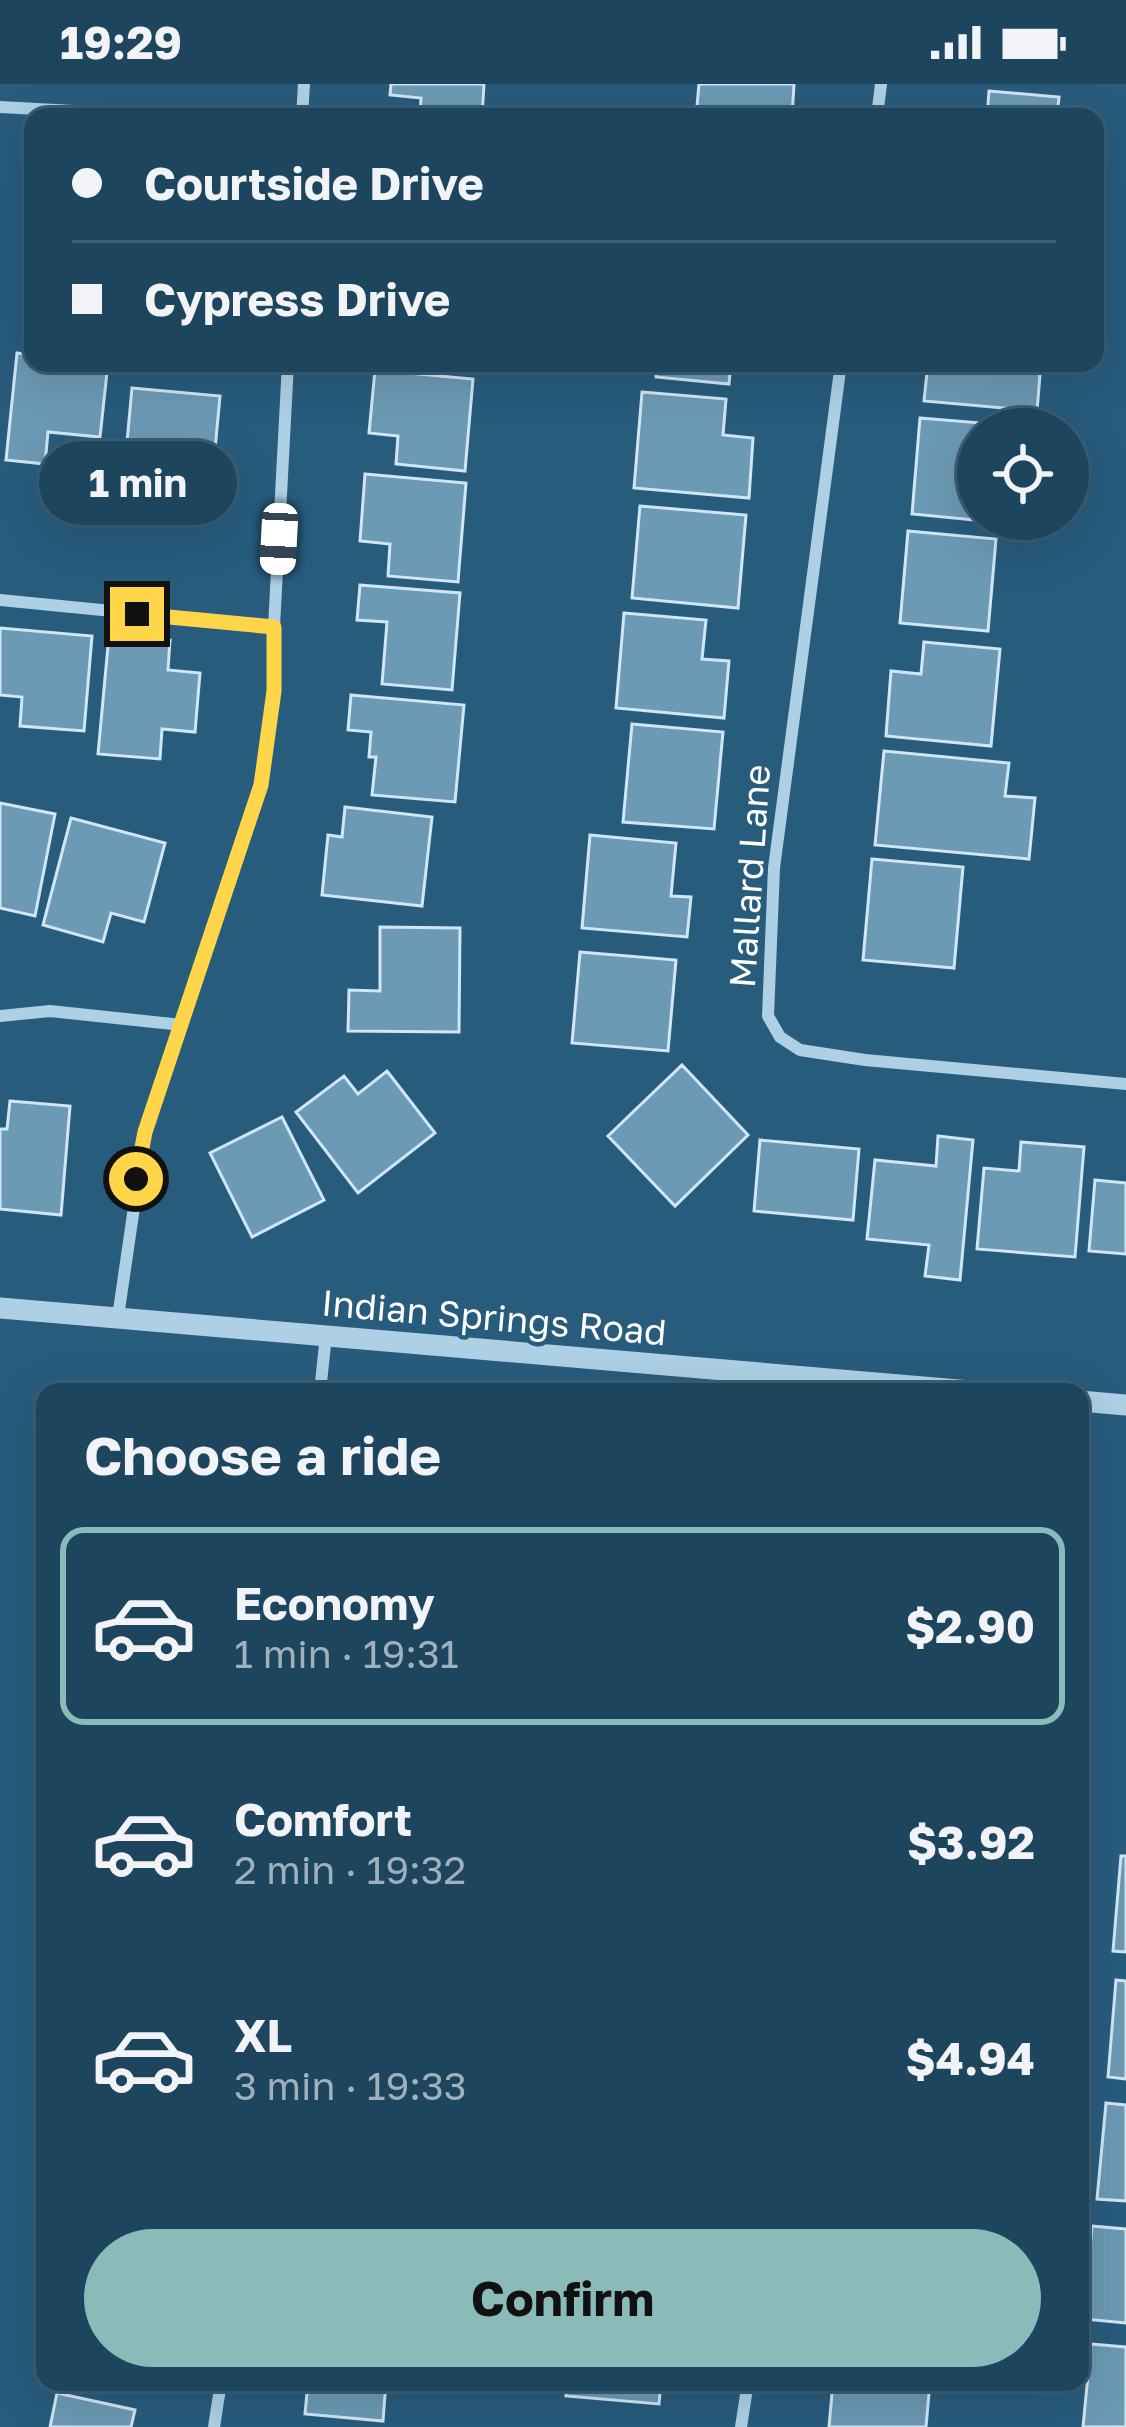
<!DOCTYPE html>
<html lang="en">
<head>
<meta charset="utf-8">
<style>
  body { margin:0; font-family:"Golos Text",sans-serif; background:#2b4f67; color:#f1f3f6; height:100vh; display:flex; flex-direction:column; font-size:45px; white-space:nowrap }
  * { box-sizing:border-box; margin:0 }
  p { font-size:39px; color:#a1b1bc }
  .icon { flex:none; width:66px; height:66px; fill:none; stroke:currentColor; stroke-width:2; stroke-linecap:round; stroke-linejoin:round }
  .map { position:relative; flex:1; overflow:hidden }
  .drawer { position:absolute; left:36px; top:1299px; width:1053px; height:1008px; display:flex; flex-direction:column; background:#1e455e; border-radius:24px; box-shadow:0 12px 48px #0002,0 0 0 3px #3c5d73 }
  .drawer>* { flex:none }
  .guide { position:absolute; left:24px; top:24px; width:1080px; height:264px; border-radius:24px; box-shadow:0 12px 48px #0002,0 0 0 3px #3c5d73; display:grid; align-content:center; height:264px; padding:0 48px; background:#1e455e }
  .fabs { position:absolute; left:957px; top:324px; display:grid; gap:24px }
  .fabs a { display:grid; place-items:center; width:132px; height:132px; border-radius:50%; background:#1e455e; box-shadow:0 12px 48px #0002,0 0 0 3px #3c5d73; font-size:60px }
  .end { position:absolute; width:54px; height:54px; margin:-27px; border:15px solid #ffd54a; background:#111; box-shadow:0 0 0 6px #111 }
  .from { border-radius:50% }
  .bubble { position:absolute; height:84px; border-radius:42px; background:#1e455e; box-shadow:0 12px 48px #0002,0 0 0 3px #3c5d73; font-size:39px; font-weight:700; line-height:84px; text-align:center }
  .car { position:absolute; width:36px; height:72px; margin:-36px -18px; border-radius:15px; box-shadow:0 0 9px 3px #0007; background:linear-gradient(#fff 24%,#345 0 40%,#fff 0 76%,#345 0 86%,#fff 0) }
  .guide b { display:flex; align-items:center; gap:42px; height:114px; font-size:45px }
  .guide b+b { border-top:3px solid #3c5d73 }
  .guide i { width:30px; height:30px; background:#f1f3f6 }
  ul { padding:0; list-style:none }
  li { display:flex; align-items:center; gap:36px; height:198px; margin:0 24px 18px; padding:0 24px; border:6px solid transparent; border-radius:24px }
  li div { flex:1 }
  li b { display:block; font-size:45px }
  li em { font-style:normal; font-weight:700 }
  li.selected { border-color:#8bbbb9 }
  li>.icon { width:108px; height:108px; stroke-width:1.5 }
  h2 { padding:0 48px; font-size:54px; line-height:144px }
  .cta { display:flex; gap:24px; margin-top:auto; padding:24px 48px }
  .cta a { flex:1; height:138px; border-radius:72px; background:#8bbbb9; color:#111; font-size:48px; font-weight:700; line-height:138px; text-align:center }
  .status { display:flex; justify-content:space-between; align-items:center; height:84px; padding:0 60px; background:#1e455e; direction:ltr }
  .status svg { height:33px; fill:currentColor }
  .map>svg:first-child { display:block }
  .building { fill:#6c99b4; stroke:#d0e6f4; stroke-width:3 }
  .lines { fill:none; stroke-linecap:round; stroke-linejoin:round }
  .minor { stroke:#add0e4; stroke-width:12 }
  .tertiary { stroke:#add0e4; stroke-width:21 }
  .route { stroke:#ffd54a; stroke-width:15 }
  .labels { text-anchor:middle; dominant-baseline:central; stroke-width:9; stroke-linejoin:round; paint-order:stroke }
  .street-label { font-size:36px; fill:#fff; stroke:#285c7d }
</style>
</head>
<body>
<div class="status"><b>19:29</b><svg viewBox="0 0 49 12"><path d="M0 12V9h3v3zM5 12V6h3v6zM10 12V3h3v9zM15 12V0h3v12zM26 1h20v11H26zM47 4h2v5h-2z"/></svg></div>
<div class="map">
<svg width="1126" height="2343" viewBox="0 0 1126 2343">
  <rect width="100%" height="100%" fill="#285c7d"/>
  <path class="building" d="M 391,0 L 484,0 L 482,33 L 420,33 L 421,14 L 390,11 Z
    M 699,0 L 794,0 L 792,33 L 696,33 Z
    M 989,7 L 1059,13 L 1057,33 L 987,33 Z
    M 31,135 L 33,135 L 33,207 L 24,206 Z
    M 17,269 L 33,271 L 33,279 L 108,279 L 100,353 L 48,348 L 45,380 L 6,376 Z
    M 657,279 L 731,279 L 729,300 L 656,293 Z
    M 928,279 L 1041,279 L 1037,327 L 924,317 Z
    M 375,286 L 473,295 L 465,387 L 396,380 L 398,352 L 369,349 Z
    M 132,304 L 220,312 L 212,398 L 124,390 Z
    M 642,308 L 726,315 L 723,351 L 753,354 L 749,414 L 634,404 Z
    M 920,334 L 994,340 L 993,345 L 978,345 L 978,435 L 985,437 L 912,430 Z
    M 365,390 L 466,399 L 458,498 L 388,492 L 390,460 L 360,457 Z
    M 640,422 L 746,431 L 738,524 L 632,514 Z
    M 908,447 L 996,455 L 988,547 L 900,539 Z
    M 360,501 L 460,509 L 452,606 L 382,600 L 387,538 L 357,536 Z
    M 624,529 L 706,536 L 702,575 L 729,577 L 724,634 L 616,624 Z
    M 0,544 L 92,552 L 84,647 L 20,642 L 22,613 L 0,611 Z
    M 109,551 L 170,556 L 168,586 L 200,589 L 195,648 L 162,645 L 160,675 L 98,670 Z
    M 924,558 L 1000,565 L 991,662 L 886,652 L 891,587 L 921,590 Z
    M 351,611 L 464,621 L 455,718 L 372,711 L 376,673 L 369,673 L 371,648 L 348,646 Z
    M 632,640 L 723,648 L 714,745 L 623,738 Z
    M 884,667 L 1009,679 L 1005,712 L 1035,714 L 1029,775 L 875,761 Z
    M 0,719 L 55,730 L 35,832 L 0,824 Z
    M 345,723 L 432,733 L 422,822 L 322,811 L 328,751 L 342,753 Z
    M 71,734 L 165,759 L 144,838 L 111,829 L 103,858 L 43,841 Z
    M 590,751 L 676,759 L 671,812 L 691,813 L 687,853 L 582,844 Z
    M 872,775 L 963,783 L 954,884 L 863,876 Z
    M 380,843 L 460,844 L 459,948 L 348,947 L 349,906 L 380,907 Z
    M 580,868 L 676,876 L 668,967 L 572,959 Z
    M 682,981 L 748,1051 L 675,1122 L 608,1052 Z
    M 387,987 L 435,1049 L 358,1109 L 296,1028 L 344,992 L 358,1010 Z
    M 10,1017 L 70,1022 L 61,1131 L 0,1125 L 0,1045 L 7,1045 Z
    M 282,1033 L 324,1116 L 252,1153 L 210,1069 Z
    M 938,1052 L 973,1056 L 960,1196 L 925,1192 L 929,1161 L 867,1155 L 875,1076 L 936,1082 Z
    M 760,1056 L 859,1065 L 853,1136 L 754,1127 Z
    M 1021,1058 L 1084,1063 L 1075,1173 L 977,1165 L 984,1084 L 1019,1087 Z
    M 1095,1096 L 1126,1099 L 1126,1170 L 1089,1167 Z
    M 1121,1772 L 1126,1772 L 1126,1868 L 1113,1867 Z
    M 1116,1896 L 1126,1897 L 1126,1995 L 1108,1993 Z
    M 1106,2019 L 1126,2021 L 1126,2117 L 1097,2115 Z
    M 1092,2142 L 1126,2145 L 1126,2239 L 1084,2235 Z
    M 1091,2260 L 1126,2263 L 1126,2343 L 1083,2343 Z
    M 308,2298 L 386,2298 L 383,2337 L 305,2330 Z
    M 567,2298 L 661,2298 L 659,2320 L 566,2312 Z
    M 833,2298 L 930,2298 L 926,2343 L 829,2343 Z
    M 57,2309 L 135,2326 L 131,2343 L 50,2343 Z"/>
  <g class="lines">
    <path class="minor" d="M 0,23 L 184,33
      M 302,33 L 304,0
      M 877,33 L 881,0
      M 841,279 L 774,784 L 768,932 L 780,953 L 800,966 L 865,976 L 1126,1000
      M 0,516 L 274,543
      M 0,932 L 50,927 L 182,941
      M 118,1233 L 145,1048 L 261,701 L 274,607 L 274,543 L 288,279
      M 320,1308 L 326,1251
      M 214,2343 L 221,2298
      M 741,2343 L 748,2298"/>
    <path class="tertiary" d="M 0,1224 L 982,1308
      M 1080,1317 L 1126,1321"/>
  </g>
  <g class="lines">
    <path class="route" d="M 136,1095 L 145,1048 L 261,701 L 274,607 L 274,543 L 137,530"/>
  </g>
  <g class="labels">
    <g class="street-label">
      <text transform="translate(749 792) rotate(-86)">Mallard Lane</text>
      <text transform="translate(494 1233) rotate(5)">Indian Springs Road</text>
    </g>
  </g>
</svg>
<div class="fabs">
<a><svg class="icon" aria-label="locate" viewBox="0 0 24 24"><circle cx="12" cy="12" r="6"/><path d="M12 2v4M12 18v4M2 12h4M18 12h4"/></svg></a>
</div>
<i class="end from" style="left:136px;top:1095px"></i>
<i class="end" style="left:137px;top:530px"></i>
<div class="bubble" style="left:39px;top:357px;width:198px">1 min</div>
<i class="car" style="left:279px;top:455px;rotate:183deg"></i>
<div class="guide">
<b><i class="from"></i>Courtside Drive</b>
<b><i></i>Cypress Drive</b>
</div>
<section class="drawer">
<h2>Choose a ride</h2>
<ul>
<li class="selected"><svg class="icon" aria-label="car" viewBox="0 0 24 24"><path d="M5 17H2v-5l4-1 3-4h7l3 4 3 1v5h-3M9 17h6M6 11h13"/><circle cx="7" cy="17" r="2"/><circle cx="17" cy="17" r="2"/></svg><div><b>Economy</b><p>1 min · 19:31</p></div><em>$2.90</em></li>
<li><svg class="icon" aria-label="car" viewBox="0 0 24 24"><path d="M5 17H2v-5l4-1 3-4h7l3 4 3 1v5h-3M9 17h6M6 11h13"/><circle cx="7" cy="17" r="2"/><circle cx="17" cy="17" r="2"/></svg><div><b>Comfort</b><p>2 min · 19:32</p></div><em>$3.92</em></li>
<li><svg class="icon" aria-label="car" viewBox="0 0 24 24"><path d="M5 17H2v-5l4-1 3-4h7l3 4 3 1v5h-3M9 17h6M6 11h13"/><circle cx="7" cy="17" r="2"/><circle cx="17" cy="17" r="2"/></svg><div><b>XL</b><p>3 min · 19:33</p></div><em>$4.94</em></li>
</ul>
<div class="cta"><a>Confirm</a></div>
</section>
</div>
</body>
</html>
